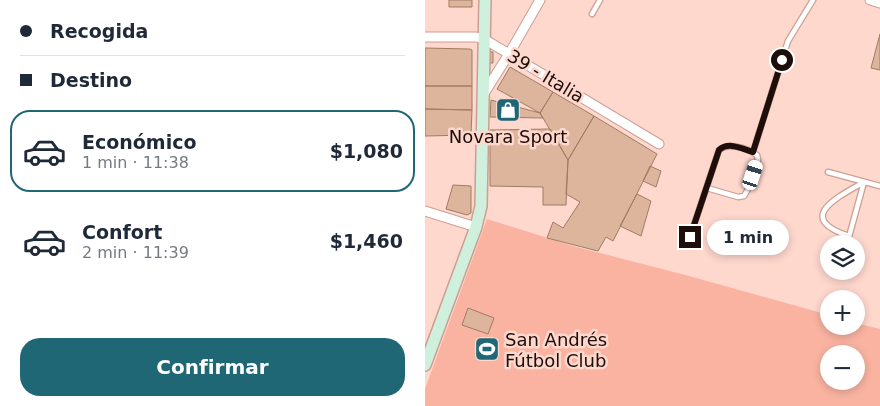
<!DOCTYPE html>
<html lang="es">
<head>
<meta charset="utf-8">
<style>
  body { margin:0; font-family:"DejaVu Sans",sans-serif; background:#f6f6f7; color:#1f2937; height:100vh; display:flex; flex-direction:column; font-size:19px; white-space:nowrap }
  * { box-sizing:border-box; margin:0 }
  p { font-size:16px; color:#747a83 }
  .icon { flex:none; width:28px; height:28px; fill:none; stroke:currentColor; stroke-width:2; stroke-linecap:round; stroke-linejoin:round }
  .map { position:relative; flex:1; overflow:hidden }
  .side { display:flex; flex-direction:column; background:#fff; width:425px }
  .side>* { flex:none }
  .hud { display:grid; align-content:center; height:110px; padding:0 20px; background:#fff }
  .controls { position:absolute; left:395px; top:235px; display:grid; gap:10px }
  .controls a { display:grid; place-items:center; width:45px; height:45px; border-radius:50%; background:#fff; box-shadow:0 2px 8px #0003; font-size:25px }
  .end { position:absolute; width:22px; height:22px; margin:-11px; border:6px solid #1e0e0a; background:#fff; box-shadow:0 0 0 2px #fff }
  .from { border-radius:50% }
  .bubble { position:absolute; height:35px; border-radius:18px; background:#fff; box-shadow:0 2px 8px #0003; font-size:16px; font-weight:700; line-height:35px; text-align:center }
  .car { position:absolute; width:15px; height:30px; margin:-15px -8px; border-radius:6px; box-shadow:0 0 4px 1px #0007; background:linear-gradient(#fff 24%,#345 0 40%,#fff 0 76%,#345 0 86%,#fff 0) }
  .hud b { display:flex; align-items:center; gap:18px; height:48px; font-size:19px }
  .hud b+b { border-top:1px solid #e0e1e3 }
  .hud i { width:12px; height:12px; background:#1f2937 }
  ul { padding:0; list-style:none }
  li { display:flex; align-items:center; gap:15px; height:82px; margin:0 10px 8px; padding:0 10px; border:2px solid transparent; border-radius:20px }
  li div { flex:1 }
  li b { display:block; font-size:19px }
  li em { font-style:normal; font-weight:700 }
  li.active { border-color:#206776 }
  li>.icon { width:45px; height:45px; stroke-width:1.5 }
  .cta { display:flex; gap:10px; margin-top:auto; padding:10px 20px }
  .cta a { flex:1; height:58px; border-radius:20px; background:#206776; color:#fff; font-size:20px; font-weight:700; line-height:58px; text-align:center }
  main { display:flex; flex:1; min-height:0 }
  .map>svg:first-child { display:block }
  .green { fill:#fab3a1; fill-rule:evenodd }
  .building { fill:#dcb59c; stroke:#a07c64 }
  .lines { fill:none; stroke-linecap:round; stroke-linejoin:round }
  .lane-casing { stroke:#cc9f93; stroke-width:7 }
  .street-casing { stroke:#cc9f93; stroke-width:11 }
  .secondary-casing { stroke:#cc9f93; stroke-width:14 }
  .lane { stroke:#fff; stroke-width:4.5 }
  .street { stroke:#fff; stroke-width:9 }
  .secondary { stroke:#cff0dc; stroke-width:11 }
  .route { stroke:#1e0e0a; stroke-width:6 }
  .labels { text-anchor:middle; dominant-baseline:central; stroke-width:5; stroke-linejoin:round; paint-order:stroke }
  .street-label { font-size:18px; fill:#1e0e0a; stroke:#fed7cd }
  .poi-label { font-size:18px; fill:#1e0e0a; stroke:#fed7cd }
</style>
</head>
<body>
<main>
<section class="side">
<div class="hud">
<b><i class="from"></i>Recogida</b>
<b><i></i>Destino</b>
</div>
<ul>
<li class="active"><svg class="icon" aria-label="car" viewBox="0 0 24 24"><path d="M5 17H2v-5l4-1 3-4h7l3 4 3 1v5h-3M9 17h6M6 11h13"/><circle cx="7" cy="17" r="2"/><circle cx="17" cy="17" r="2"/></svg><div><b>Económico</b><p>1 min · 11:38</p></div><em>$1,080</em></li>
<li><svg class="icon" aria-label="car" viewBox="0 0 24 24"><path d="M5 17H2v-5l4-1 3-4h7l3 4 3 1v5h-3M9 17h6M6 11h13"/><circle cx="7" cy="17" r="2"/><circle cx="17" cy="17" r="2"/></svg><div><b>Confort</b><p>2 min · 11:39</p></div><em>$1,460</em></li>
</ul>
<div class="cta"><a>Confirmar</a></div>
</section>
<div class="map">
<svg width="455" height="406" viewBox="0 0 455 406">
  <rect width="100%" height="100%" fill="#fed7cd"/>
  <path class="green" d="M 62,219 L 148,246 L 264,276 L 404,315 L 404,326 L 431,326 L 431,323 L 455,329 L 455,406 L 0,406 L 0,389 ZM 404,354 L 431,354 L 431,381 L 404,381 Z"/>
  <path class="building" d="M 24,0 L 47,0 L 47,7 L 24,7 Z
    M 455,34 L 455,70 L 446,68 Z
    M 0,48 L 45,49 L 47,50 L 47,86 L 0,86 Z
    M 63,52 L 68,52 L 68,63 L 63,63 Z
    M 85,67 L 128,92 L 115,113 L 72,89 Z
    M 0,86 L 47,86 L 47,110 L 0,109 Z
    M 128,92 L 169,116 L 143,160 L 115,113 Z
    M 66,100 L 115,113 L 118,118 L 65,117 Z
    M 0,109 L 47,110 L 46,135 L 0,136 Z
    M 169,116 L 232,154 L 188,241 L 181,237 L 173,251 L 122,238 L 128,222 L 138,228 L 155,202 L 141,194 L 143,160 Z
    M 125,129 L 143,160 L 141,205 L 118,205 L 118,187 L 65,186 L 65,130 Z
    M 225,166 L 236,171 L 231,187 L 218,181 Z
    M 28,185 L 46,186 L 46,213 L 42,215 L 21,209 Z
    M 212,194 L 226,201 L 216,236 L 195,226 Z
    M 43,308 L 69,318 L 63,334 L 37,325 Z"/>
  <g class="lines">
    <defs>
      <path id="lane" d="M 167,14 L 175,0
        M 328,152 L 363,41 L 388,0
        M 403,172 L 455,186
        M 424,236 C 369,218 413,197 439,182
        M 265,237 L 294,150 C 303,142 322,148 332,155 L 333,160 L 322,191 L 319,196 L 313,197 L 282,188
        M 422,244 L 439,182"/>
      <path id="street" d="M 445,0 L 455,3
        M 0,37 L 51,37 L 59,39 L 234,144
        M 58,95 L 84,54 L 115,0
        M 0,211 L 51,227"/>
      <path id="secondary" d="M 0,365 L 51,227 L 56,206 L 60,0"/>
    </defs>
    <use href="#lane" class="lane-casing"/>
    <use href="#street" class="street-casing"/>
    <use href="#secondary" class="secondary-casing"/>
    <use href="#lane" class="lane"/>
    <use href="#street" class="street"/>
    <use href="#secondary" class="secondary"/>
  </g>
  <g class="lines">
    <path class="route" d="M 265,237 L 294,150 C 304,141 317,149 328,152 L 357,60"/>
  </g>
  <defs>
    <symbol id="shop-square" viewBox="-11 -11 22 22"><rect x="-9" y="-9" width="18" height="18" rx="4" fill="#206776" stroke="#fed7cd"/><path d="M-5-2.5h2.3a2.7 3.5 0 0 1 5.4 0H5L5.5 6h-11ZM-1.5-2.5h3a1.5 2.3 0 0 0-3 0Z" fill="#fff"/></symbol>
    <symbol id="stadium-square" viewBox="-11 -11 22 22"><rect x="-9" y="-9" width="18" height="18" rx="4" fill="#206776" stroke="#fed7cd"/><path d="M0-5a6.5 5 0 1 0 0 10a6.5 5 0 1 0 0-10ZM-3.5-1.8h7v3.6h-7Z" fill="#fff"/></symbol>
  </defs>
  <g fill-rule="evenodd">
    <use href="#shop-square" x="69" y="96" width="28" height="28"/>
    <use href="#stadium-square" x="48" y="335" width="28" height="28"/>
  </g>
  <g class="labels">
    <g class="street-label">
      <text transform="translate(121 76) rotate(31)">39 - Italia</text>
    </g>
    <g class="poi-label">
      <text x="83" y="136">Novara Sport</text>
      <text x="80" y="339" text-anchor="start">San Andrés<tspan x="80" dy="21">Fútbol Club</tspan></text>
    </g>
  </g>
</svg>
<div class="controls">
<a><svg class="icon" aria-label="layers" viewBox="0 0 24 24"><path d="M12 4l9 5-9 5-9-5zM3 14l9 5 9-5"/></svg></a>
<a>+</a>
<a>−</a>
</div>
<i class="end from" style="left:357px;top:60px"></i>
<i class="end" style="left:265px;top:237px"></i>
<div class="bubble" style="left:282px;top:220px;width:82px">1 min</div>
<i class="car" style="left:328px;top:175px;rotate:18deg"></i>
</div>
</main>
</body>
</html>
